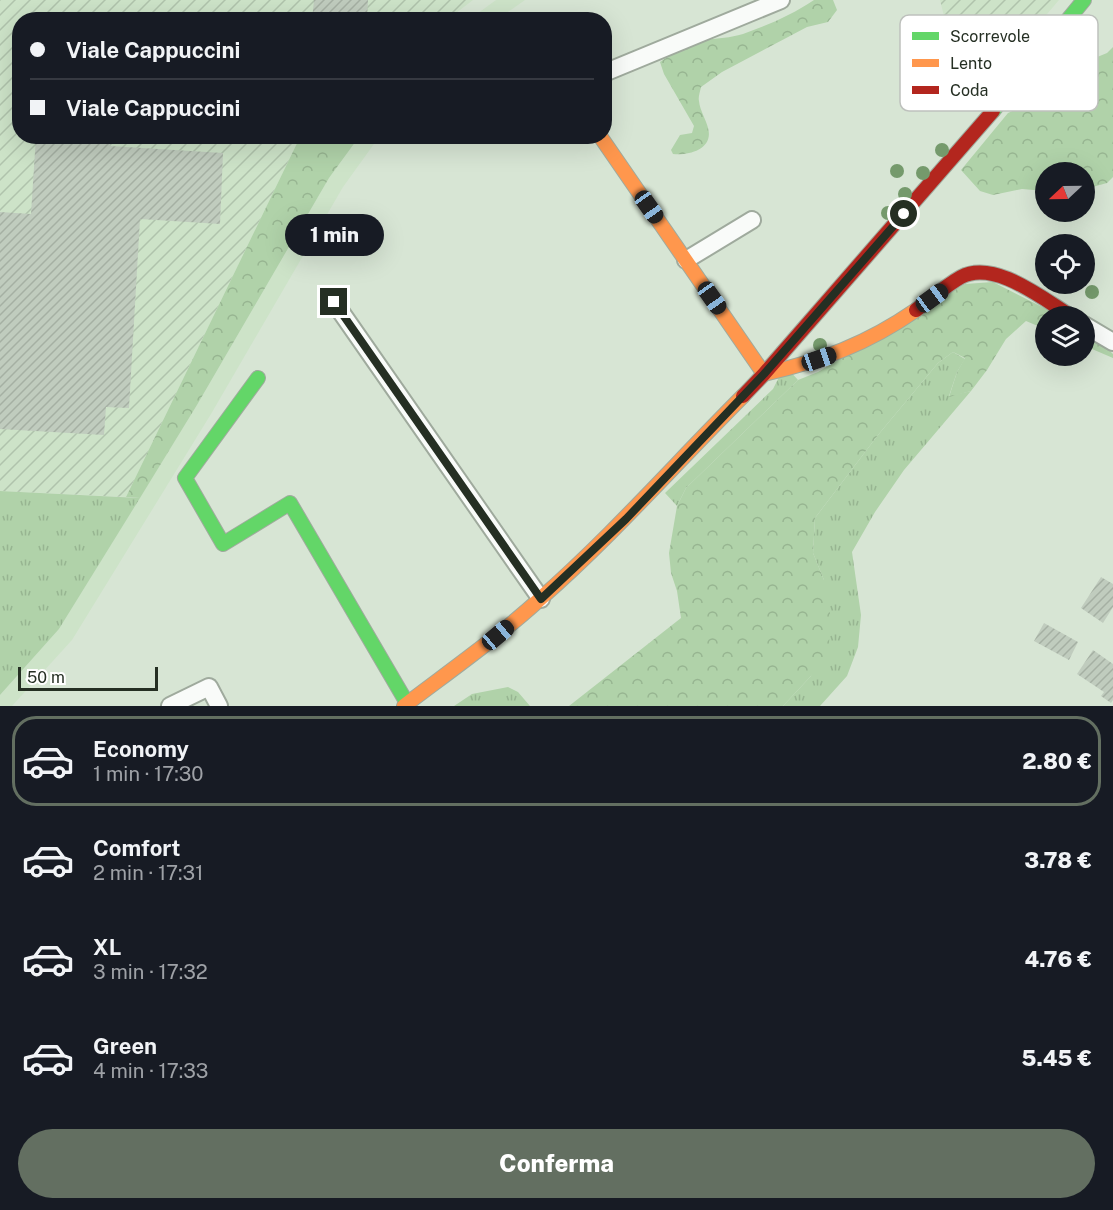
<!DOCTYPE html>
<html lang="it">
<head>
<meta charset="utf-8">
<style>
  body { margin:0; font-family:"Public Sans",sans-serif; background:#242831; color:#f1f3f6; height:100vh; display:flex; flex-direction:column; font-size:22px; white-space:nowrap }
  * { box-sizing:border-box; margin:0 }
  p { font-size:20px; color:#9ea1a6 }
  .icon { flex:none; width:33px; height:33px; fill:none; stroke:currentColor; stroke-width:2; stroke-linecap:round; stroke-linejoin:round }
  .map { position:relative; height:706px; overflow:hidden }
  .sheet { display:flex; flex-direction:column; background:#171b24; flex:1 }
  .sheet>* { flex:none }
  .banner { position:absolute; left:12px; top:12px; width:600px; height:132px; border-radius:24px; box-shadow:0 6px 24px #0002; display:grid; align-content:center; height:132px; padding:0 18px; background:#171b24 }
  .needle { width:39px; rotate:248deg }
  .controls { position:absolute; left:1035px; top:162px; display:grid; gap:12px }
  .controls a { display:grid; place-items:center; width:60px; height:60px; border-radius:50%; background:#171b24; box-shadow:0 6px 24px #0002; font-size:30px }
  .scale { position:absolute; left:18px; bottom:15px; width:140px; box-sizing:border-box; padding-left:6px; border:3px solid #252f23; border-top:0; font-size:16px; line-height:21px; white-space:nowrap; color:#252f23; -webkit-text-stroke:4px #fff; paint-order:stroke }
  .end { position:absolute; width:27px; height:27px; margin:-14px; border:8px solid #252f23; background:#fff; box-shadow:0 0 0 3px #fff }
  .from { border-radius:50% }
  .bubble { position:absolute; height:42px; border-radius:21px; background:#171b24; box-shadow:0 6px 24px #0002; font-size:20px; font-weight:800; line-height:42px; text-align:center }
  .car { position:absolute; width:18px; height:36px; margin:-18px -9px; border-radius:8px; box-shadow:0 0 4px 2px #0007; background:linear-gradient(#222 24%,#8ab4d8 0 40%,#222 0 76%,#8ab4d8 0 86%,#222 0) }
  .banner b { display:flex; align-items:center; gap:21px; height:57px; font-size:22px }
  .banner b+b { border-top:2px solid #363941 }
  .banner i { width:15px; height:15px; background:#f1f3f6 }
  ul { padding:10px 0 0; list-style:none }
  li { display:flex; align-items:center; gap:18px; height:90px; margin:0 12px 9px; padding:0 6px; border:3px solid transparent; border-radius:24px }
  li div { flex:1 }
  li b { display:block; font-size:22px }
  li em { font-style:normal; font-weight:800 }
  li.current { border-color:#636f61 }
  li>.icon { width:54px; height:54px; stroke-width:1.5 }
  .button { display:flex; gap:12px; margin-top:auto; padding:12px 18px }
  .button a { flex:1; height:69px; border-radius:36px; background:#636f61; color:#fff; font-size:24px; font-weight:800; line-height:69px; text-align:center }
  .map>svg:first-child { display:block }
  .built { fill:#cde3c8 }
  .industrial { fill:url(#industrial-furrows) }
  .grass { fill:url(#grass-tufts) }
  .forest { fill:url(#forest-crowns) }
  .building { fill:url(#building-hatch) }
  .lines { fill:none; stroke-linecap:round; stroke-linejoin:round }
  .street-casing { stroke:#9faa9d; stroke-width:20 }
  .fast-casing { stroke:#9faa9d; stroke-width:16 }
  .slow-casing { stroke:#9faa9d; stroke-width:16 }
  .jam-casing { stroke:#9faa9d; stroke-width:16 }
  .street { stroke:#f9fbf9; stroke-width:16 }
  .fast { stroke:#63d668; stroke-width:14 }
  .slow { stroke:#ff974d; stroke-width:14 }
  .jam { stroke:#b3261e; stroke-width:14 }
  .tree { fill:#759a6c }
  .route { stroke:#252f23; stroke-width:8 }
  .key { fill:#fff; stroke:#bec1bd; stroke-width:1.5 }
  .key-label { font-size:16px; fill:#252f23 }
</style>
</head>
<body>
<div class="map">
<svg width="1113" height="706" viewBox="0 0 1113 706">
  <defs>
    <pattern id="industrial-furrows" width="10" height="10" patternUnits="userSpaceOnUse" patternTransform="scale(1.5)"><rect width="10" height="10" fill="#cde3c8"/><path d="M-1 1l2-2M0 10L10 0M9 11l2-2" fill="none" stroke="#b0c3ac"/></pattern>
    <pattern id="grass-tufts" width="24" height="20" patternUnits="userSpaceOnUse" patternTransform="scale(1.5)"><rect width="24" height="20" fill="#b0d2a9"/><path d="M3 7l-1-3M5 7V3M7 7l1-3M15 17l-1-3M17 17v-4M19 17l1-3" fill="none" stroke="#97b591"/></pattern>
    <pattern id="forest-crowns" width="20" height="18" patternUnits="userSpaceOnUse" patternTransform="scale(1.5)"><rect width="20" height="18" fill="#b0d2a9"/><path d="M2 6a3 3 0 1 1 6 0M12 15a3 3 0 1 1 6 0" fill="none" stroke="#97b591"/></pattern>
    <pattern id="building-hatch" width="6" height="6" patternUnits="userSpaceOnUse" patternTransform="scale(1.5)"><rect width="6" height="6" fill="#c0ccbe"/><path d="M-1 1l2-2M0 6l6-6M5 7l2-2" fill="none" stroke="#a5b0a3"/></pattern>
  </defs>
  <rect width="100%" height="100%" fill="#d7e5d4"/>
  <path class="built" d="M 496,0 L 525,0 L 498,19 L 470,19 Z
    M 359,137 L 379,137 L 343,187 L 211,414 L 72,640 L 12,706 L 0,706 L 0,695 L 59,629 L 197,405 L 329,178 Z"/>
  <path class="industrial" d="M 0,0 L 473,0 L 447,20 L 20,20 L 20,136 L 300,137 L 126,497 L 0,491 Z
    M 940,0 L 1059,0 L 973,101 L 957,69 Z"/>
  <path class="grass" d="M 953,352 L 965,359 L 957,372 L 949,396 L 971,391 L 904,470 L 875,512 L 852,552 L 861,615 L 858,647 L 847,676 L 820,706 L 783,706 L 811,676 L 824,580 L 813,553 L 815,518 L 878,435 L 938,363 Z
    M 789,370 L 798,380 L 686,488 L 677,506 L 665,493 L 773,389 L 779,377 Z
    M 0,491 L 140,498 L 59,629 L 0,695 Z
    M 508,687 L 518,692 L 530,706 L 454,706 L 472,694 Z"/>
  <path class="forest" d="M 814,0 L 833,0 L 837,10 L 828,22 L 807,27 L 722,72 L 701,87 C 700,92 698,97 699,101 C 700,111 706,119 708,128 C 714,149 689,156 673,154 L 671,150 L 680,135 L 692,133 L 694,126 L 664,74 L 660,62 C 673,53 691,42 706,40 C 718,38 730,38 743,34 C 768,25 792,15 814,0 Z
    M 1113,47 L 1113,177 L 1107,183 L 1085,189 L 1084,172 L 1046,172 L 1045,191 L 1022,189 L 993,195 L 980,191 L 961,170 L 1008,113 L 1043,97 L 1046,91 C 1042,74 1041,67 1052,54 L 1068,52 L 1090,60 L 1107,53 Z
    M 300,137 L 359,137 L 329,178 L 197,405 L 140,498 L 126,497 Z
    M 993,282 L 1060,316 L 1046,316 L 1045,329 L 1026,321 L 1006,339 L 987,370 L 971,391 L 949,397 L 957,372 L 965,358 L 953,352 L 938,363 L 878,435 L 815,518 L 813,553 L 824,580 L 830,613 L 829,647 L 811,676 L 783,706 L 569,706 L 681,618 L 677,591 L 671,573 L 669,553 L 677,506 L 686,488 L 798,380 L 818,372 L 965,284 Z
    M 1084,331 L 1095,337 L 1113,354 L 1113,358 L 1085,346 Z"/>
  <path class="building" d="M 314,0 L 368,0 L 367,20 L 312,20 Z
    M 36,136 L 111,136 L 110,146 L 223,153 L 220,224 L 140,219 L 129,408 L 106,407 L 104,435 L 0,429 L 0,212 L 31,214 Z
    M 1101,577 L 1113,584 L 1113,607 L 1103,623 L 1081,608 Z
    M 1044,623 L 1078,642 L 1069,660 L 1034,641 Z
    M 1093,650 L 1113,664 L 1113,700 L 1111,703 L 1101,696 L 1104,692 L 1077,674 Z"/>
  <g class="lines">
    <defs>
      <path id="street" d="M 604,73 L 781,0
        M 686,260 L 752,220
        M 334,302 L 541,599
        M 1084,325 L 1113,342
        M 170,706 L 209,687 L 219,706"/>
      <path id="fast" d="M 993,111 L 1084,0
        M 258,378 L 185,478 L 223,544 L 290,503 L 407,703"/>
      <path id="slow" d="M 600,136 L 764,374 C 821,361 867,344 916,310
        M 404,706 C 450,671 497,638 540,599 C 612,536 675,464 743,396"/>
      <path id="jam" d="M 916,310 C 931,299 945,286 961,277 C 994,259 1043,299 1071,316
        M 743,396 L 764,374 L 993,111"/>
    </defs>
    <use href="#street" class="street-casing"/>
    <use href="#fast" class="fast-casing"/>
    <use href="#slow" class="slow-casing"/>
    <use href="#jam" class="jam-casing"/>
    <use href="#street" class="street"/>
    <use href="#fast" class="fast"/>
    <use href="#slow" class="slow"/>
    <use href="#jam" class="jam"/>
  </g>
  <g class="tree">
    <circle cx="942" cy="150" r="7"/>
    <circle cx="897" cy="171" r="7"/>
    <circle cx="923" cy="173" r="7"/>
    <circle cx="905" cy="194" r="7"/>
    <circle cx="888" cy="213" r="7"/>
    <circle cx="1092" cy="292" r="7"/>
    <circle cx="820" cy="345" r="7"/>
  </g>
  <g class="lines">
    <path class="route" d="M 334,302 L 541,599 L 626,519 L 764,374 L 904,214"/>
  </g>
  <rect x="900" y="15" width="198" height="96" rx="9" class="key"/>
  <rect x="912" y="32" width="27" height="8" fill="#63d668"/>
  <rect x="912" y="59" width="27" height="8" fill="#ff974d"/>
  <rect x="912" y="86" width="27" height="8" fill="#b3261e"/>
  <g class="key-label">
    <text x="950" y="42">Scorrevole</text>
    <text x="950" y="69">Lento</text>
    <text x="950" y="96">Coda</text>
  </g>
</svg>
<div class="controls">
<a><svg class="needle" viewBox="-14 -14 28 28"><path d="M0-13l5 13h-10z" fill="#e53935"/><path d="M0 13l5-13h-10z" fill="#9ea1a6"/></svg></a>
<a><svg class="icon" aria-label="locate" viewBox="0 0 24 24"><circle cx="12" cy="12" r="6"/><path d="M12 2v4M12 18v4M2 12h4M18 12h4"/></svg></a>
<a><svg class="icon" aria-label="layers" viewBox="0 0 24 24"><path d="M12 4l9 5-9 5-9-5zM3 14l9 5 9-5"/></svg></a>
</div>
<div class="scale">50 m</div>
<i class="end from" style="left:904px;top:214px"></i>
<i class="end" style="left:334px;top:302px"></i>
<div class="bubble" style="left:285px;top:214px;width:99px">1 min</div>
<i class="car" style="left:649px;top:207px;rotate:145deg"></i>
<i class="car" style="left:712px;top:298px;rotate:145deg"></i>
<i class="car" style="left:932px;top:298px;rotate:54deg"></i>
<i class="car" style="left:819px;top:359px;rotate:71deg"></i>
<i class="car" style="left:498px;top:635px;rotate:50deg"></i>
<div class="banner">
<b><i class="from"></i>Viale Cappuccini</b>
<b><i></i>Viale Cappuccini</b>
</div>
</div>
<section class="sheet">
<ul>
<li class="current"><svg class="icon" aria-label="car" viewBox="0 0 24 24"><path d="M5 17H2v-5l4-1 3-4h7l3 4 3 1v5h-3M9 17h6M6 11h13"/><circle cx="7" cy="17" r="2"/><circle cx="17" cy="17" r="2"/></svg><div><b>Economy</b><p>1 min · 17:30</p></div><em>2.80 €</em></li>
<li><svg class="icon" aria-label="car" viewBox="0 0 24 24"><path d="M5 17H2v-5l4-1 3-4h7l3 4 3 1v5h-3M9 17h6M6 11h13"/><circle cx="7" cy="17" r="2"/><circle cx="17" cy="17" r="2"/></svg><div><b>Comfort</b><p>2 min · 17:31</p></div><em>3.78 €</em></li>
<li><svg class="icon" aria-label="car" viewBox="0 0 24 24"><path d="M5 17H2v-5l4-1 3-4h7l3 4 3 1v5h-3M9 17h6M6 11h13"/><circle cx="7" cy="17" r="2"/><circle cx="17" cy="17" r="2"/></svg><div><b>XL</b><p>3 min · 17:32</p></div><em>4.76 €</em></li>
<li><svg class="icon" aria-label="car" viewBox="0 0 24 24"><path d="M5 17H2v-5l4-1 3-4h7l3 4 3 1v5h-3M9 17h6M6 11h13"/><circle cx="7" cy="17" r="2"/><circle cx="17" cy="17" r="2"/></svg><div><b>Green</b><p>4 min · 17:33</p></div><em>5.45 €</em></li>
</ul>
<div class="button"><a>Conferma</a></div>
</section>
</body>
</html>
